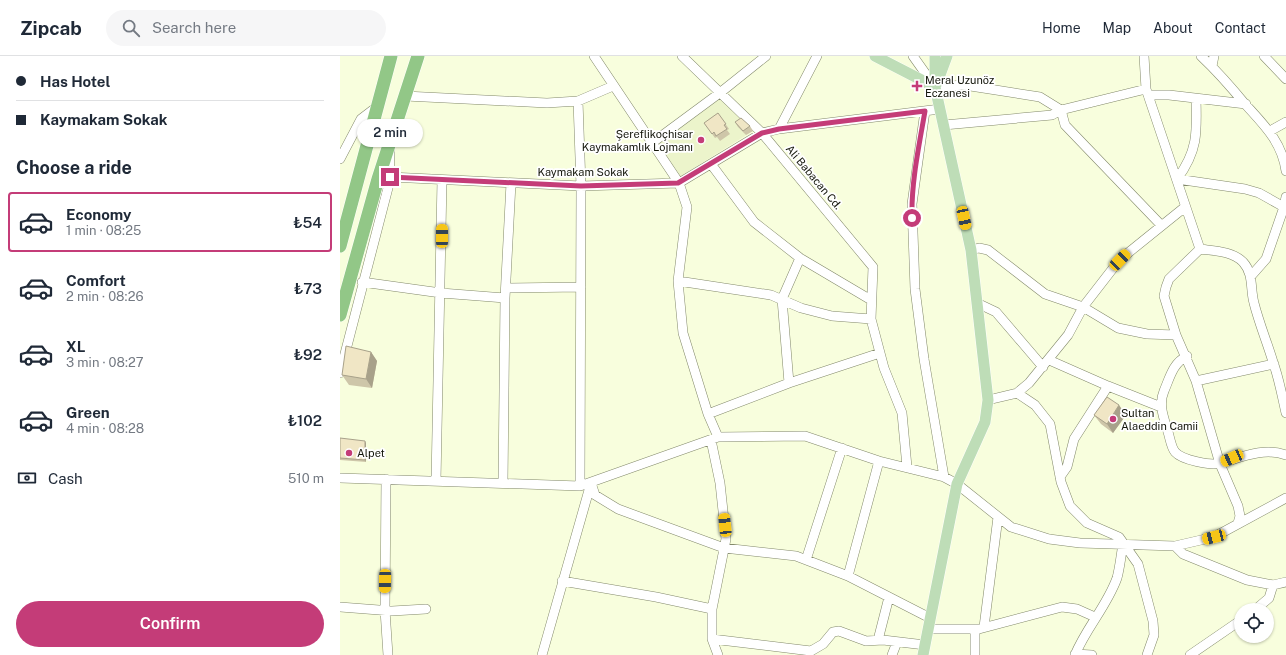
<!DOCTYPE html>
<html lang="en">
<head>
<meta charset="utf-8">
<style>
  body { margin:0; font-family:"Public Sans",sans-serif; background:#f6f6f7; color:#1f2937; height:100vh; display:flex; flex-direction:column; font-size:15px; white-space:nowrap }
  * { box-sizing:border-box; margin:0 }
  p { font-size:13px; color:#747a83 }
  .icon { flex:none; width:22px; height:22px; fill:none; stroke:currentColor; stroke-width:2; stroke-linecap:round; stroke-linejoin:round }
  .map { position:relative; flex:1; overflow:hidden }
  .panel { display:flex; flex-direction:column; background:#fff; width:340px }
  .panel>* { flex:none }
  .hud { display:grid; align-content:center; height:88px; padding:0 16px; background:#fff }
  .tools { position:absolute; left:894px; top:547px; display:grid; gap:8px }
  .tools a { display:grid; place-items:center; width:40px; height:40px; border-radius:50%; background:#fff; box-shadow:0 1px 3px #0004; font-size:20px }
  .end { position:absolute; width:18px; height:18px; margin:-9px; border:5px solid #c43c78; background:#fff; box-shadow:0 0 0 2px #fff }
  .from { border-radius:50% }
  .bubble { position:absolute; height:28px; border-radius:14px; background:#fff; box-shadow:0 1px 3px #0004; font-size:13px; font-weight:600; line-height:28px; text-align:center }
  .car { position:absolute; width:12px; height:24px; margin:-12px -6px; border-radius:5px; box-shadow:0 0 3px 1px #0007; background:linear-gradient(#f5c518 24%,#345 0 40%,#f5c518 0 76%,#345 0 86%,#f5c518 0) }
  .hud b { display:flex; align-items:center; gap:14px; height:38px; font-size:15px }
  .hud b+b { border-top:1px solid #e0e1e3 }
  .hud i { width:10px; height:10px; background:#1f2937 }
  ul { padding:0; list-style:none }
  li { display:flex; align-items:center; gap:12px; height:60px; margin:0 8px 6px; padding:0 8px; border:2px solid transparent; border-radius:4px }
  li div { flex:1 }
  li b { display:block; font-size:15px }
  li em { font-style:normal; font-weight:600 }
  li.selected { border-color:#c43c78 }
  li>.icon { width:36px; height:36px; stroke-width:1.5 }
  h2 { padding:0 16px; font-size:18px; line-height:48px }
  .pay { display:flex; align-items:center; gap:10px; height:44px; padding:0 16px; font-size:15px }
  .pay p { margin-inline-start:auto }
  .action { display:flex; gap:8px; margin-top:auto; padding:8px 16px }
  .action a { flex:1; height:46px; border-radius:24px; background:#c43c78; color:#fff; font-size:16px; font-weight:600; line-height:46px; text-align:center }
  header { display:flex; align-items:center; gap:24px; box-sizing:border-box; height:56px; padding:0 20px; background:#fff; border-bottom:1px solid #e0e1e3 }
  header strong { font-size:19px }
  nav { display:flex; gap:22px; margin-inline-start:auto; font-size:14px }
  .search { width:280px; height:36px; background:#f6f6f7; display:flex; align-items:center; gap:10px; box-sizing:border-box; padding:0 14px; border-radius:22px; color:#747a83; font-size:15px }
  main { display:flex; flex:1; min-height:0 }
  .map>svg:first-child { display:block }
  .built { fill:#ecf4cb }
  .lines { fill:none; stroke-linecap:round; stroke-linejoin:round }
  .minor-casing { stroke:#83896b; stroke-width:10 }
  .major-casing { stroke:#fff; stroke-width:12 }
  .highway-casing { stroke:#fff; stroke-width:14 }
  .minor { stroke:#fff; stroke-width:9 }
  .major { stroke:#beddb7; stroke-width:11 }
  .highway { stroke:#92c787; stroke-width:13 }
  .wall { fill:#cec6a9 }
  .shaded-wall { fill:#a8a18a }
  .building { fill:#f0e6c5; stroke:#a8a18a }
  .route { stroke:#c43c78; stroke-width:5 }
  .poi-dot { fill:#c43c78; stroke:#fff; stroke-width:1.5 }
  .labels { text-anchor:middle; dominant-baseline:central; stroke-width:3.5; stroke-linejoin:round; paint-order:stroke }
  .poi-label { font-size:11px; fill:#13150a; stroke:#fff; text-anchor:start }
  .street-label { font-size:11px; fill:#13150a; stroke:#fff }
</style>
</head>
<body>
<header>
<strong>Zipcab</strong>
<div class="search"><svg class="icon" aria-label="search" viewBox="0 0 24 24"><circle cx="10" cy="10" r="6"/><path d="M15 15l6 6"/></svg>Search here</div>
<nav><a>Home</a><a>Map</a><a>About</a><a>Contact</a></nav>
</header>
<main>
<section class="panel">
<div class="hud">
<b><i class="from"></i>Has Hotel</b>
<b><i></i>Kaymakam Sokak</b>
</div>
<h2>Choose a ride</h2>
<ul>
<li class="selected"><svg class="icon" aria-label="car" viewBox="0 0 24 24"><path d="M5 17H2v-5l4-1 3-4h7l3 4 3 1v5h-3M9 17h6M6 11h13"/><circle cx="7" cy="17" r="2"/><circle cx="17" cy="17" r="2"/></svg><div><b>Economy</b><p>1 min · 08:25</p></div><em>₺54</em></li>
<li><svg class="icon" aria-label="car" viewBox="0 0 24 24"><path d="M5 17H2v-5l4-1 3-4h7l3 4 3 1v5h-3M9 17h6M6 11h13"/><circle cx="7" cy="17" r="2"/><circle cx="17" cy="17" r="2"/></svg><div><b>Comfort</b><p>2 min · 08:26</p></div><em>₺73</em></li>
<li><svg class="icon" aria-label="car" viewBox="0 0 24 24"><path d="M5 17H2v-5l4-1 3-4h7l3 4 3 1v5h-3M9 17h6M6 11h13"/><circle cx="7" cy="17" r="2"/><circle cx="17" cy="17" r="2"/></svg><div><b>XL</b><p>3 min · 08:27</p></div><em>₺92</em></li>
<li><svg class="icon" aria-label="car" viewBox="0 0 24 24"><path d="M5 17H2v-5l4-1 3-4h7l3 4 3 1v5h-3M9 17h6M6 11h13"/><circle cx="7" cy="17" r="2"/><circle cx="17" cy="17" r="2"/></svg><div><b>Green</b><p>4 min · 08:28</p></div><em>₺102</em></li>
</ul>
<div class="pay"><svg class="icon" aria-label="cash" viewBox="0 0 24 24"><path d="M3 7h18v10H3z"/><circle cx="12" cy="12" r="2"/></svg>Cash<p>510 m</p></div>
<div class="action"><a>Confirm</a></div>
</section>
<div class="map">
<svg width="946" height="599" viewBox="0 0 946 599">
  <rect width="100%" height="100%" fill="#f8fedd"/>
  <path class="built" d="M 381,42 L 413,75 L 339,121 L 317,88 Z"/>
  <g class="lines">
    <defs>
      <path id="minor" d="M 254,0 L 339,127 L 347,151 L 338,225 L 343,277 L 368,358 L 378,381
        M 342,0 L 422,77 L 533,211 L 531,263 L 544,312 L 562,357 L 567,411
        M 573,0 L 595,31 L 624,29 L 700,41 L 721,54 L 725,69 L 821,169
        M 804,0 L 806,33 L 860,193
        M 861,0 C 877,15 891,31 905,48 C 924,69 942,86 946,115
        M 924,0 L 946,23
        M 872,10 L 874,0
        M 808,39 L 829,39 L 906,48
        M 65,40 L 207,47 L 238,45 L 273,30
        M 856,43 C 857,76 858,95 837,123 L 905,133 L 919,137 L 944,151
        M 238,45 L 241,130 L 240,430
        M 585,55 L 572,148 L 575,233 L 584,303 L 604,421
        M 604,69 L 712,59 L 721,54 L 806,33
        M 439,73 L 600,53
        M 930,75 L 946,66
        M 312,87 L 381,36 L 426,0
        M 0,103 L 21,63 L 38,50
        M 371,108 L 414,166 L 460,202 L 531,244
        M 50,121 L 241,130 L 339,127 L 422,77 L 439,73 L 477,0
        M 860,193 L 829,223 L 826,231 L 824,240 L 836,279 L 856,325 L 880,408 L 898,450 L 900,460 L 898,467
        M 860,193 C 875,195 892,195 903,206 C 914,218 910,233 914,247 C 919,267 927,286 933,306 C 939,322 942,340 946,357
        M 631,194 L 639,192 L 648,194 L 705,238 L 743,251 L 778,272 L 807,278 L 836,279
        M 911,220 L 926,203 L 944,151 L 946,141
        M 338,225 L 431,239 L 461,252 L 492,260 L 531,263
        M 22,226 L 101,237 L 165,242
        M 166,232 L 241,231
        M 637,247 L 656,256 L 703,311
        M 847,300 C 833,307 830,321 824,335 C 818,349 824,362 828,376 C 830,382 831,391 835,396 C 842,404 871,410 881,407 C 902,401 924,391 946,399
        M 709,304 L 768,330 L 821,351
        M 0,317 L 49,128 L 50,95
        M 856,325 L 934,308
        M 449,327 L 442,243 L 460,202
        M 677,337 L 695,349 L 710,368 L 721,426 L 730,450 L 747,467 L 779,481 L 798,508 L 813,565 L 814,579 L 807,599
        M 648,344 L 677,337 L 689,327 L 728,279 L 743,251 L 774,211 L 788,197 L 845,151
        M 368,358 L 449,327 L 540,297
        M 371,384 L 380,427 L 386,483 L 372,553 L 372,583 L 378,599
        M 720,421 L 727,411 L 734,383 L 768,330
        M 0,422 L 240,430 L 378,381 L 465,380 L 539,405 L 604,421 L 617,428 L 671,471 L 709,483 L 740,487 L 835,490 L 874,481 L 946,442
        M 46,423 L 45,554 L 48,599
        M 96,425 L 102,124
        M 163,427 L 165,242 L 171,127
        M 251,427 L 255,439 L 278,453 L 384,492 L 456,500 L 508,520 L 590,562
        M 835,490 L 843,498 L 907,524 L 933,529 L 946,526
        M 466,504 L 502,392
        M 508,520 L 539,405
        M 222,525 L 316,541 L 372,553
        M 0,551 L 52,555 L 86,553
        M 915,554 L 929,542 L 933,529
        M 644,571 L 658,461
        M 588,573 L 639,573 L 722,551 L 737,553 L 755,561
        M 372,583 L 471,595 L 483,588 L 493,576 L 499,575 L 526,585 L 543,584 L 585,589
        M 538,584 L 549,541
        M 735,598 L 752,599
        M 202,599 L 251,427
        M 552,599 L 557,586
        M 635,599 L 635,573
        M 735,599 C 746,572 767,550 777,522 C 780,511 781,499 783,488
        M 850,599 L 901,564"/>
      <path id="major" d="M 535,0 L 595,31
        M 597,27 L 607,0
        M 583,599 L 617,428 L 645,366 L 648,344 L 631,194 L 595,31 L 595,0"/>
      <path id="highway" d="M 0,190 L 51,0
        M 0,259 L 38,123 L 78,0"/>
    </defs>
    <use href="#minor" class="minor-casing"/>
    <use href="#major" class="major-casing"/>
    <use href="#highway" class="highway-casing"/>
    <use href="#minor" class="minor"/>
    <use href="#major" class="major"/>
    <use href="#highway" class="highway"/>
  </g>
  <path class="wall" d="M 378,57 L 389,73 L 387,74 L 390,78 L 380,85 L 377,81 L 375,82 L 364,67 Z
    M 395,66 L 410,70 L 413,75 L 406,79 L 398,71 Z
    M 31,296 L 37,305 L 32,332 L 9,329 L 2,319 Z
    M 754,359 L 786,359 L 773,377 L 761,368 Z
    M 0,382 L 26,387 L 26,406 L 0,404 Z"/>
  <path class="shaded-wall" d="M 31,296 L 37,305 L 32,332 L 26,323 Z
    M 779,349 L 786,359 L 773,377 L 767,368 Z
    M 25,385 L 26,387 L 26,406 L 25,404 Z"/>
  <path class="building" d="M 378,57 L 386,68 L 384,69 L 387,73 L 376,80 L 374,76 L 372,78 L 364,67 Z
    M 401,62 L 410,70 L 403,75 L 395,66 Z
    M 6,290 L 31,296 L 26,323 L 2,319 Z
    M 767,341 L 779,349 L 767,368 L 754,359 Z
    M 0,382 L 25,385 L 25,404 L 0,402 Z"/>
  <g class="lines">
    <path class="route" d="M 50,121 L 241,130 L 338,127 L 422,77 L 439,73 L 585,55 C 579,90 571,127 572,162"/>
  </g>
  <g class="poi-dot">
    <path d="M575 24h4v4h4v4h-4v4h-4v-4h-4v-4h4z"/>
    <circle cx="361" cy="84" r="4"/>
    <circle cx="773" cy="363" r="4"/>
    <circle cx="9" cy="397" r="4"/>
  </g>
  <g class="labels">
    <g class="poi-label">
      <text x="585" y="24">Meral Uzunöz<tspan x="585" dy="13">Eczanesi</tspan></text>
      <text x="353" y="78" text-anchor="end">Şereflikoçhisar<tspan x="353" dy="13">Kaymakamlık Lojmanı</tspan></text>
      <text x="781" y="357">Sultan<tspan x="781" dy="13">Alaeddin Camii</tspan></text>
      <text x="17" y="397">Alpet</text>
    </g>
    <g class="street-label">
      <text x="243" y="116">Kaymakam Sokak</text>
      <text transform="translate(474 121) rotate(50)">Ali Babacan Cd.</text>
    </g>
  </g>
</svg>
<div class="tools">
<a><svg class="icon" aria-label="locate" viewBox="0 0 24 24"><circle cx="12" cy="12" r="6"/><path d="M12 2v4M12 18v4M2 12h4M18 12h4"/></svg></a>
</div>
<i class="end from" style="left:572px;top:162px"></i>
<i class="end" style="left:50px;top:121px"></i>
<div class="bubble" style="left:17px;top:63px;width:66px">2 min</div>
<i class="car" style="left:624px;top:162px;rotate:168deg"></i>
<i class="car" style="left:102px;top:180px;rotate:0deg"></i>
<i class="car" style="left:780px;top:204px;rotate:44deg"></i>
<i class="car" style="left:892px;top:402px;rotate:246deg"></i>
<i class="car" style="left:385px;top:469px;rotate:354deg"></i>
<i class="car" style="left:874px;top:481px;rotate:256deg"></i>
<i class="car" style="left:45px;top:525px;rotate:181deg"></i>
</div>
</main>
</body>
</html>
